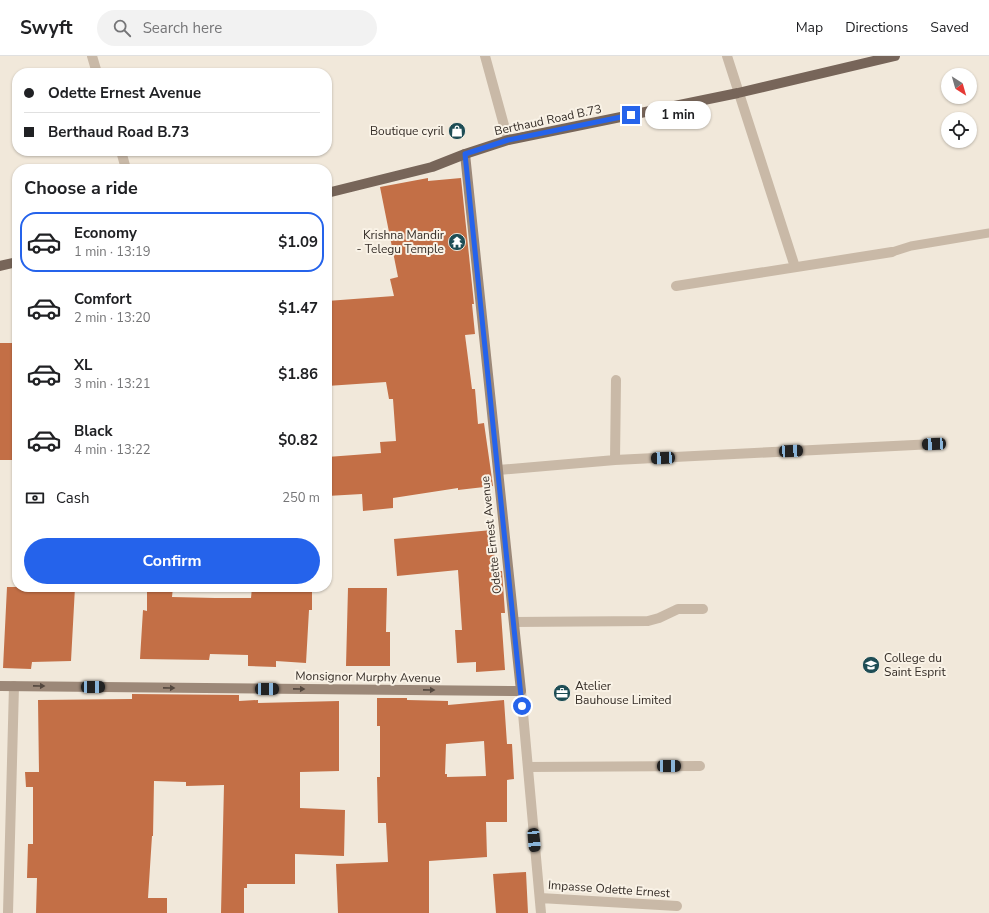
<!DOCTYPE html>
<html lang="en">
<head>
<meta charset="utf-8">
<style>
  body { margin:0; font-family:"Nunito Sans",sans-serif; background:#f2f2f2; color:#202124; height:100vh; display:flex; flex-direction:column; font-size:15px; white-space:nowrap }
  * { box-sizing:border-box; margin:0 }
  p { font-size:13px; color:#757577 }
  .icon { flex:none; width:22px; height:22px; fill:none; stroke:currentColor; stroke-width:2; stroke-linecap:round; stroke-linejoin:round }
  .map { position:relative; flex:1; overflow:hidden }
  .panel { position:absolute; left:12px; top:108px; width:320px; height:428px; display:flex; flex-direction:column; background:#fff; border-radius:16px; box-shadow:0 1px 3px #0004 }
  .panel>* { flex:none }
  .top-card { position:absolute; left:12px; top:12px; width:320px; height:88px; border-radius:16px; box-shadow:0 1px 3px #0004; display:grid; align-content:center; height:88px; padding:0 12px; background:#fff }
  .needle { width:26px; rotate:143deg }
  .controls { position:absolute; left:941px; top:12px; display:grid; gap:8px }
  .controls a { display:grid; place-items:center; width:36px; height:36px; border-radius:50%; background:#fff; box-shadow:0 1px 3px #0004; font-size:20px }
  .end { position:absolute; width:18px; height:18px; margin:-9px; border:5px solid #2563eb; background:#fff; box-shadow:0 0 0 2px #fff }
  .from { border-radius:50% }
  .bubble { position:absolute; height:28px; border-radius:14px; background:#fff; box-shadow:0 1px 3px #0004; font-size:13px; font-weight:700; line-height:28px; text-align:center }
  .car { position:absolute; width:12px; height:24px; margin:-12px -6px; border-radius:5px; box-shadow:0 0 3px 1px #0007; background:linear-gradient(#222 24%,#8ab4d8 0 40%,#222 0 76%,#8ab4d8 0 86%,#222 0) }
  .top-card b { display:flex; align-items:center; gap:14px; height:38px; font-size:15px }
  .top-card b+b { border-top:1px solid #e0e0e0 }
  .top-card i { width:10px; height:10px; background:#202124 }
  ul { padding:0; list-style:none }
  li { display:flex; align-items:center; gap:12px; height:60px; margin:0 8px 6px; padding:0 4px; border:2px solid transparent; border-radius:16px }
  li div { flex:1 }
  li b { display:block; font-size:15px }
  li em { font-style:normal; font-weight:700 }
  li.selected { border-color:#2563eb }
  li>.icon { width:36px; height:36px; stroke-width:1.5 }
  h2 { padding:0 12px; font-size:18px; line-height:48px }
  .pay { display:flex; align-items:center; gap:10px; height:44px; padding:0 12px; font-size:15px }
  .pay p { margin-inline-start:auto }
  .cta { display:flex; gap:8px; margin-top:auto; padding:8px 12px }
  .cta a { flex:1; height:46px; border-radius:24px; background:#2563eb; color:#fff; font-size:16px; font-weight:700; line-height:46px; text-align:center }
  header { display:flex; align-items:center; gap:24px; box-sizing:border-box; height:56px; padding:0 20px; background:#fff; border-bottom:1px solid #e0e0e0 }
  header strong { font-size:19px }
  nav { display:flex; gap:22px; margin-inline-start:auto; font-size:14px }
  .search { width:280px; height:36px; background:#f2f2f2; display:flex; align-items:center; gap:10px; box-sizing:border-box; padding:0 14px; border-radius:22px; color:#757577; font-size:15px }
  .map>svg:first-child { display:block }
  .building { fill:#c36f46; fill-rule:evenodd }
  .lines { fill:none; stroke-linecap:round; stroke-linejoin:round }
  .lane { stroke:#c9b9a7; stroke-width:9 }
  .street { stroke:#c9b9a7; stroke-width:10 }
  .secondary { stroke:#9c8878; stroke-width:10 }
  .primary { stroke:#776559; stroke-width:10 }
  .oneway { fill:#54483f }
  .route { stroke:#2563eb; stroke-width:5 }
  .labels { text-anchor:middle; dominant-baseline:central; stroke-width:4; stroke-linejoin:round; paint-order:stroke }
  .street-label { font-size:12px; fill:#352d27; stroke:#f9f2e6 }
  .poi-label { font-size:12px; fill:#352d27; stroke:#f9f2e6; text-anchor:end }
</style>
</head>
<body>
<header>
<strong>Swyft</strong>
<div class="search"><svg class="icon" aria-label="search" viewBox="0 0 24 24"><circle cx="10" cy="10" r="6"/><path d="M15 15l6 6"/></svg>Search here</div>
<nav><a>Map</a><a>Directions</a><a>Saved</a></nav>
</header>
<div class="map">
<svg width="989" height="857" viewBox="0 0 989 857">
  <rect width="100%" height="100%" fill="#f1e8da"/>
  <path class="building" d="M 428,122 L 428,125 L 461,122 L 474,248 L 472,248 L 475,278 L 465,279 L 472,333 L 475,333 L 478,368 L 484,367 L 493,430 L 458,434 L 458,432 L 393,442 L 393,452 L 363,455 L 362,438 L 327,440 L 327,401 L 381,397 L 380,386 L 396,385 L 393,343 L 389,343 L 386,326 L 327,330 L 327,245 L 394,240 L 390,223 L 398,221 L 380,131 Z
    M 0,287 L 17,287 L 17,404 L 0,404 Z
    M 492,474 L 496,515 L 502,515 L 505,557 L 501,557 L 505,614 L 476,616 L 476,606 L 457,607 L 455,574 L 462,574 L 458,514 L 397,520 L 394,483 Z
    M 7,531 L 75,531 L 71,605 L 32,606 L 31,613 L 3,612 Z
    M 147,531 L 173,531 L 172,541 L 215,542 L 251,542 L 252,531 L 312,531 L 312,554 L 309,554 L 306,607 L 276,605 L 276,611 L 248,610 L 248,599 L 210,598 L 209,604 L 140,603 L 143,554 L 147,555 Z
    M 348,532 L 387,532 L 386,576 L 390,576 L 390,610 L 346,610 Z
    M 132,638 L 239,639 L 239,645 L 258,644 L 258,647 L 339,645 L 339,715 L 300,716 L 300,752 L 345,754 L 344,800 L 295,798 L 295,828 L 247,828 L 247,832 L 244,832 L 244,857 L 221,857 L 224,729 L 186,730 L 186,726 L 154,725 L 153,780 L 152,780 L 148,842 L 167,842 L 167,857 L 36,857 L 37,822 L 27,822 L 28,788 L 33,788 L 33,731 L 26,731 L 25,716 L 39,716 L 38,644 L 132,643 Z
    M 377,642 L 407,642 L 407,644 L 448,645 L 448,649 L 504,644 L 507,688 L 512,688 L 514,723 L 507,724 L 507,766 L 486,766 L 487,801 L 429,805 L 429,857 L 338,857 L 336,808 L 388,806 L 386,767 L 378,767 L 377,721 L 380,721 L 380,670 L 377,670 ZM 484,685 L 486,720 L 447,721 L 447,718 L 445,718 L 446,688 Z
    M 526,816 L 528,857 L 496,857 L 493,818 Z"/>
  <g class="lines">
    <path class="lane" d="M 892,196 L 911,190 L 989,177"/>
    <path class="street" d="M 92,0 L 97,17
      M 485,0 L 508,84
      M 727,0 L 795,211
      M 121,95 L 126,113
      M 676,230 L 892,196
      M 615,404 L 616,324
      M 498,414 L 615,404 L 934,388
      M 514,566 L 648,565 L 659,562 L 678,553 L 703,553
      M 521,635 L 541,857
      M 528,711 L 700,710
      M 540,842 L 677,850
      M 8,857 L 14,630"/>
    <path class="secondary" d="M 0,630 L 521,635 L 465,98"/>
    <path class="primary" d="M 327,137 L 432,111 L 465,98 L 508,84 L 738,37 L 895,0
      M 0,210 L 17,206"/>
  </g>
  <defs><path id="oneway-solid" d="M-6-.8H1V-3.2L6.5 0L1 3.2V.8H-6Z"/></defs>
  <g class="oneway">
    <use href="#oneway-solid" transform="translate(39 630) rotate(1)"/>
    <use href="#oneway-solid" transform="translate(169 632) rotate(1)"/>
    <use href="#oneway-solid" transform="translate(299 633) rotate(1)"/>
    <use href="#oneway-solid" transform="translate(429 634) rotate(1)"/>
  </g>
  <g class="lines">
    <path class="route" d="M 522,650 L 465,98 L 508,84 L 631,59"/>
  </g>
  <defs>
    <symbol id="shop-disc" viewBox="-11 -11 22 22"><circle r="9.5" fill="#1e4d55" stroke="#f9f2e6"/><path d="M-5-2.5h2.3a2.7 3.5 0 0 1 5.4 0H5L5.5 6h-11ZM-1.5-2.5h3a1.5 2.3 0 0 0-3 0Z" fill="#fff"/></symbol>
    <symbol id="temple-disc" viewBox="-11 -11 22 22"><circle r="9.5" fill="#1e4d55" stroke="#f9f2e6"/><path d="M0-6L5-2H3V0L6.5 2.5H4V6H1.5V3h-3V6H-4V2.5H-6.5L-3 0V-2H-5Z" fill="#fff"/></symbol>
    <symbol id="school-disc" viewBox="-11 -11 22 22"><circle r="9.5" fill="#1e4d55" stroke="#f9f2e6"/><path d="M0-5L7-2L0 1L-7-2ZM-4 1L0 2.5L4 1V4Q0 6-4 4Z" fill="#fff"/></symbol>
    <symbol id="office-disc" viewBox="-11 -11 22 22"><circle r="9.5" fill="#1e4d55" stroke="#f9f2e6"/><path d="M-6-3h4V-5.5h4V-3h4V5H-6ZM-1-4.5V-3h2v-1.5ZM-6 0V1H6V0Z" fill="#fff"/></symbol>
  </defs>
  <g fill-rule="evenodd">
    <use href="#shop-disc" x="447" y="65" width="20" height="20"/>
    <use href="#temple-disc" x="447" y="176" width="20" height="20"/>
    <use href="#school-disc" x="861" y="599" width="20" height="20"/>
    <use href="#office-disc" x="552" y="627" width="20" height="20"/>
  </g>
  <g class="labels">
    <g class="street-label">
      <text transform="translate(548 64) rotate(-12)">Berthaud Road B.73</text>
      <text transform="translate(491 479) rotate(-96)">Odette Ernest Avenue</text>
      <text transform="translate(368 621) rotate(1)">Monsignor Murphy Avenue</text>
      <text transform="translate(609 833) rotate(4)">Impasse Odette Ernest</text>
    </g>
    <g class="poi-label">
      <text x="444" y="75">Boutique cyril</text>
      <text x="444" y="179">Krishna Mandir<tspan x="444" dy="14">- Telegu Temple</tspan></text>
      <text x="884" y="602" text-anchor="start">College du<tspan x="884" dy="14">Saint Esprit</tspan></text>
      <text x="575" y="630" text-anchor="start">Atelier<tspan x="575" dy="14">Bauhouse Limited</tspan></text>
    </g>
  </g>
</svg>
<div class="controls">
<a><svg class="needle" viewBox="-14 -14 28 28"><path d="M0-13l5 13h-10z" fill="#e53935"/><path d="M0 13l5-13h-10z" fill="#757577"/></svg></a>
<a><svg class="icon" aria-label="locate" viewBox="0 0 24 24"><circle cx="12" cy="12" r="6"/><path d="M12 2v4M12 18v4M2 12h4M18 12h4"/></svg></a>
</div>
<i class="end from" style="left:522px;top:650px"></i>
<i class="end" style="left:631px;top:59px"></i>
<div class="bubble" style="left:645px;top:45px;width:66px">1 min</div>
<i class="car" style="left:934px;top:388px;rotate:267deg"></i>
<i class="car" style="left:791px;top:395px;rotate:87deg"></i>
<i class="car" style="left:663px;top:402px;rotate:267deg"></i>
<i class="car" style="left:93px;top:631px;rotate:90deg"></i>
<i class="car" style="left:267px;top:633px;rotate:90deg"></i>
<i class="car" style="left:669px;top:710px;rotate:90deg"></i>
<i class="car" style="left:534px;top:784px;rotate:175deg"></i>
<div class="top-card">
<b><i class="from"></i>Odette Ernest Avenue</b>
<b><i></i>Berthaud Road B.73</b>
</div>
<section class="panel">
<h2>Choose a ride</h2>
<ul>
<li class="selected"><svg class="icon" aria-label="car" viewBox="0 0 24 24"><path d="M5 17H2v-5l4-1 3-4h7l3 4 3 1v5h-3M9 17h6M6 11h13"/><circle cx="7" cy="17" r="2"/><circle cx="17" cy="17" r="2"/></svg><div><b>Economy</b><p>1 min · 13:19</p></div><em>$1.09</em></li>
<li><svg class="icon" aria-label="car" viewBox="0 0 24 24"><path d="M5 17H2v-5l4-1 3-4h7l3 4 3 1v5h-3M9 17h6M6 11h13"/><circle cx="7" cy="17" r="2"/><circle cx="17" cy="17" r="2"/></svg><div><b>Comfort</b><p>2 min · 13:20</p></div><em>$1.47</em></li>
<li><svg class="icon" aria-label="car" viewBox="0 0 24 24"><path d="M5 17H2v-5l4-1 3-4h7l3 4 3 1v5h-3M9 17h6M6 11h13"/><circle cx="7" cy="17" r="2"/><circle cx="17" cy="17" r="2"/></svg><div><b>XL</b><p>3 min · 13:21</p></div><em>$1.86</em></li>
<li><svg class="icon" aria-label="car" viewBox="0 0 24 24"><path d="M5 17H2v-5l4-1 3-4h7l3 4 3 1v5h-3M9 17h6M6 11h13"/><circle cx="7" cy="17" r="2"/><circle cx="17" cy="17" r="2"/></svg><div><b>Black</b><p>4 min · 13:22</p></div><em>$0.82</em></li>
</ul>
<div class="pay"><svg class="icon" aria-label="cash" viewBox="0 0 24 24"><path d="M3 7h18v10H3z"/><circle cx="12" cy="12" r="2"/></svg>Cash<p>250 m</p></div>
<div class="cta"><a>Confirm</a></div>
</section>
</div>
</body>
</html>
